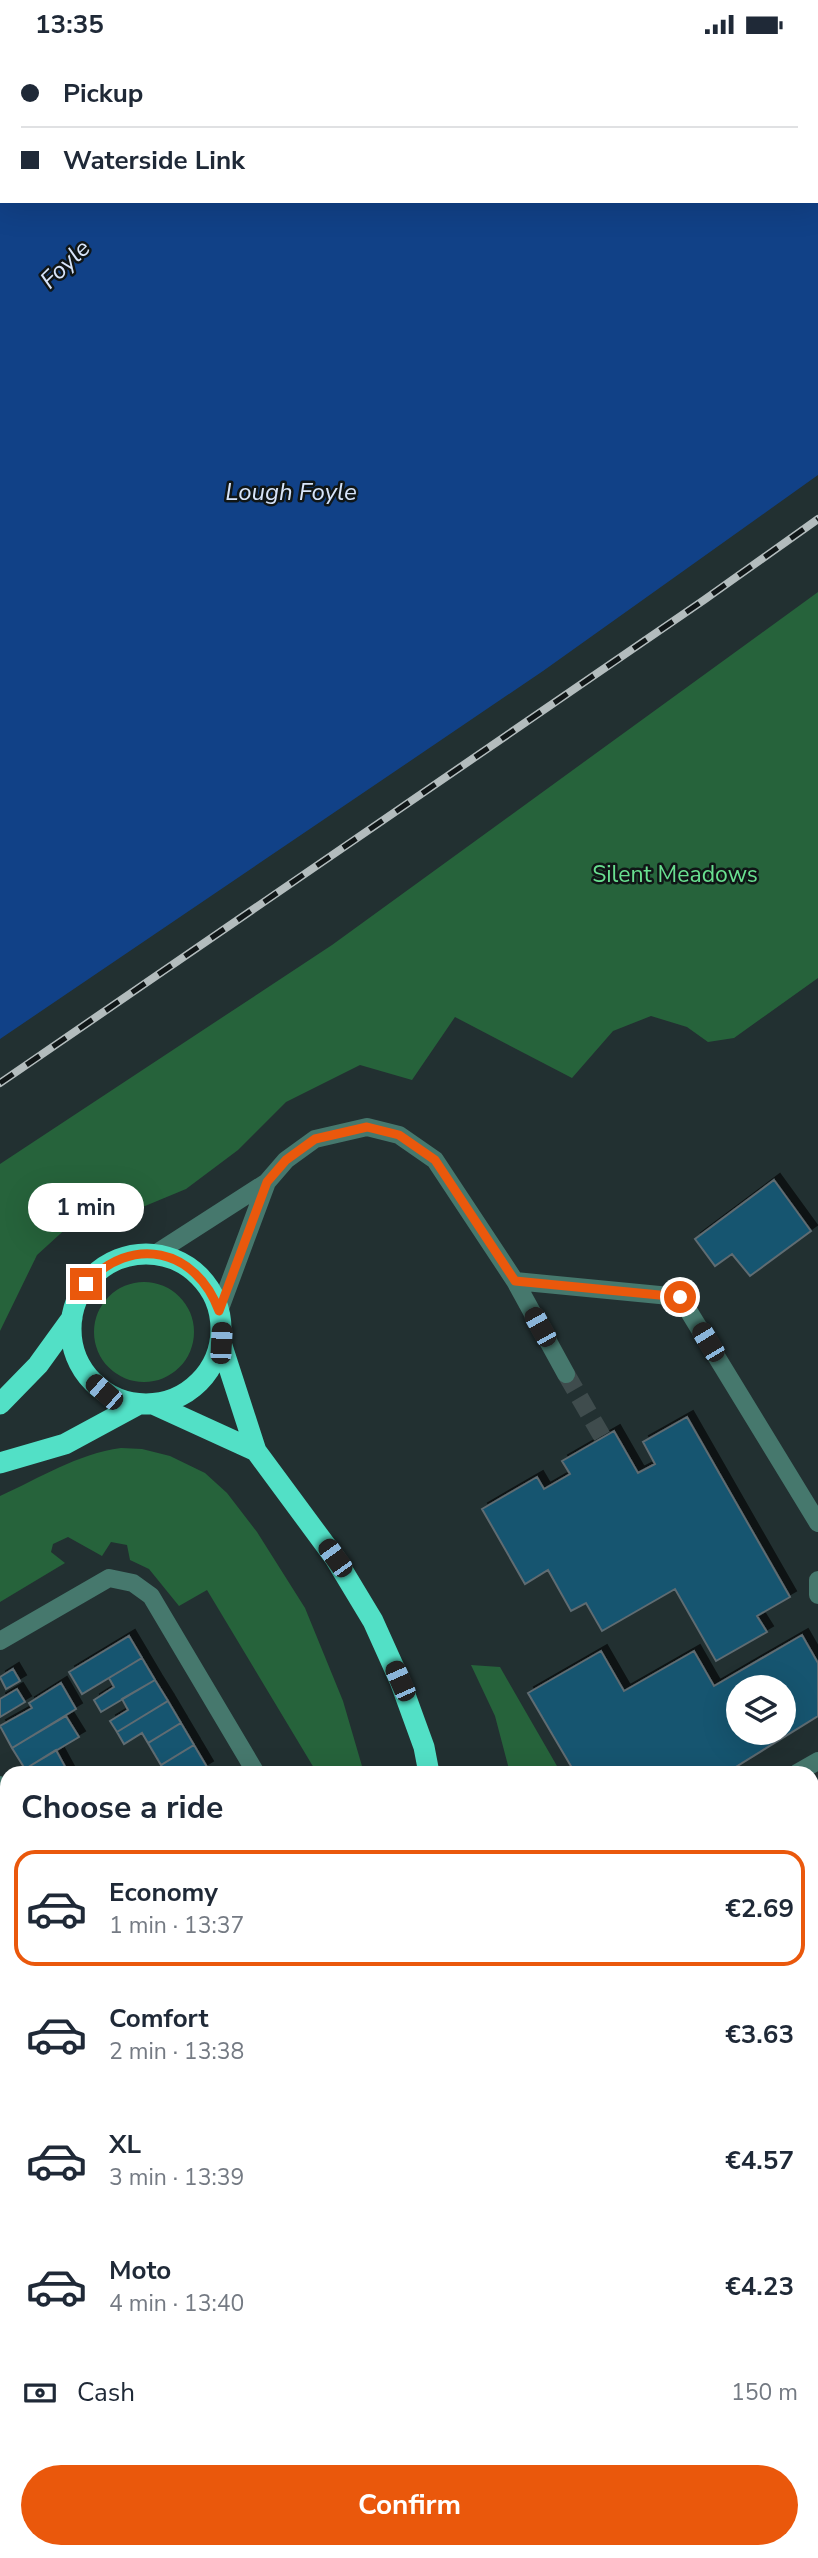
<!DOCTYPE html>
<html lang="en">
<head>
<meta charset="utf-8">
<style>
  body { margin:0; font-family:"Nunito Sans",sans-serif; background:#f6f6f7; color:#1f2937; height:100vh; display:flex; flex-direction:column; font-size:26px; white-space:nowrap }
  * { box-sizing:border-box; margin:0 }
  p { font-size:23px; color:#747a83 }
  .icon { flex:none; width:38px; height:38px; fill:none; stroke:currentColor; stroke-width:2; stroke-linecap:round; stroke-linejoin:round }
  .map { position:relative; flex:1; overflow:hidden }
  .details { position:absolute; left:0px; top:1717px; width:819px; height:793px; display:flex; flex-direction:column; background:#fff; border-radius:21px 21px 0 0; box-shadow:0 7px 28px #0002 }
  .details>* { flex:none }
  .hud { position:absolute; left:0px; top:0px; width:819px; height:154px; box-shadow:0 7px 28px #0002; display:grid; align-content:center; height:154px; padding:0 21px; background:#fff }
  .controls { position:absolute; left:726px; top:1626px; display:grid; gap:14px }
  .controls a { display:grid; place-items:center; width:70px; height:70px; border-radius:50%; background:#fff; box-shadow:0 7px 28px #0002; font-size:35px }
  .end { position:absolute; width:32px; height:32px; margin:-16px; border:9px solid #ea580c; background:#fff; box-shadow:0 0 0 4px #fff }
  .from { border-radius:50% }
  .bubble { position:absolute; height:49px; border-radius:24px; background:#fff; box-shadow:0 7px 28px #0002; font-size:23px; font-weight:700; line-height:49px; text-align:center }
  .car { position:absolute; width:21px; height:42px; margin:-21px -10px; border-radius:9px; box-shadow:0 0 5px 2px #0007; background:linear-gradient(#222 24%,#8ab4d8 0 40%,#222 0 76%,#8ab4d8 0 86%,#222 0) }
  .hud b { display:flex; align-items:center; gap:24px; height:66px; font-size:26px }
  .hud b+b { border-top:2px solid #e0e1e3 }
  .hud i { width:18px; height:18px; background:#1f2937 }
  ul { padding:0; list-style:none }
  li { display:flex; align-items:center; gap:21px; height:116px; margin:0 14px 10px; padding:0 7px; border:4px solid transparent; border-radius:21px }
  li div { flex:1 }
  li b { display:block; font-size:26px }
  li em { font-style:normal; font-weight:700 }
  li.selected { border-color:#ea580c }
  li>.icon { width:63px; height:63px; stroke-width:1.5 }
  h2 { padding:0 21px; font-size:32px; line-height:84px }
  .pay { display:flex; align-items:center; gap:18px; height:77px; padding:0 21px; font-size:26px }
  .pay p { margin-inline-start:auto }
  .action { display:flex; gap:14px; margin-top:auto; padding:14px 21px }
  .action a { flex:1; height:80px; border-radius:42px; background:#ea580c; color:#fff; font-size:28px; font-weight:700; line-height:80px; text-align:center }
  .status { display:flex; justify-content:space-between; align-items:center; height:49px; padding:0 35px; background:#fff; direction:ltr }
  .status svg { height:19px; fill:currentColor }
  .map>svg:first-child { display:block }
  .green { fill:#26633b }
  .water { fill:#114187; fill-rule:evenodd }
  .building { fill:#165470; stroke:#5f6c72; stroke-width:2; fill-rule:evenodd; filter:url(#shadow) }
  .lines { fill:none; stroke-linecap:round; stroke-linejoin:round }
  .minor-tunnel { stroke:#3f4c4d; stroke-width:18; stroke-dasharray:18 9; stroke-linecap:butt }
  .minor { stroke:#46786d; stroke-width:18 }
  .major { stroke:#51c2ad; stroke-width:18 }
  .highway { stroke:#52e0c6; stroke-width:21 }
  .rail-casing { stroke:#b3bcbd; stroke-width:8 }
  .rail { stroke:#101617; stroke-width:5; stroke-dasharray:16; stroke-linecap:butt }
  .route { stroke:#ea580c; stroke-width:9 }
  .labels { text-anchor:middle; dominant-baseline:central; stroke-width:5; stroke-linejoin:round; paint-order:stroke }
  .park-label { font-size:23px; fill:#69e090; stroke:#101617 }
  .water-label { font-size:24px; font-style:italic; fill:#d8e5fa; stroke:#101617 }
</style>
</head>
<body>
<div class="status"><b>13:35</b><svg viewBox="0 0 49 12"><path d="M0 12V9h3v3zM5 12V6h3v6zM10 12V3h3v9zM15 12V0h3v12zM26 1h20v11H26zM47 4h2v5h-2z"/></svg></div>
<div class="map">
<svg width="818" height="2509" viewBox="0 0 818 2509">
  <defs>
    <filter id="shadow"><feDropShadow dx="6" dy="-6" stdDeviation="0" flood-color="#0009"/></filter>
  </defs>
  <rect width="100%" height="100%" fill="#223031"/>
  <path class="green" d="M 818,543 L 818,929 L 734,989 L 708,993 L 687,978 L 651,967 L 613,982 L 572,1029 L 455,968 L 412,1031 L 360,1016 L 286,1053 L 238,1101 L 186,1140 L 145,1157 L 104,1161 L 71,1175 L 37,1206 L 0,1282 L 0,1115 L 332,896 Z
    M94 1283a50 50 0 1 1 100 0a50 50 0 1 1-100 0Z
    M 121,1399 L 142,1400 L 170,1407 L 205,1424 L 227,1444 L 257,1483 L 305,1559 L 343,1652 L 364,1724 L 317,1724 L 207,1541 L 179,1557 L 149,1520 L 130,1511 L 127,1496 L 111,1493 L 102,1507 L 68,1488 L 53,1495 L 51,1503 L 65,1514 L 0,1553 L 0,1447 C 40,1429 77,1405 121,1399 Z
    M 471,1616 L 500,1618 L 561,1724 L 510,1724 L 495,1667 Z
    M 0,2117 L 7,2117 L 7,2165 L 0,2167 Z"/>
  <path class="water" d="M 0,0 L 818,0 L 818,426 L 543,622 L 0,990 ZM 2,2 L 817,2 L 817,152 L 2,152 Z"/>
  <path class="building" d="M 774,1131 L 811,1182 L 750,1227 L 732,1205 L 715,1217 L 695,1190 Z
    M 687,1368 L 790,1548 L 757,1567 L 767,1583 L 716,1612 L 675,1540 L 602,1582 L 586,1554 L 571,1562 L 548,1521 L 525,1535 L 482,1460 L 537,1428 L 544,1440 L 570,1425 L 562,1412 L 614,1382 L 638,1424 L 655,1415 L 643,1393 Z
    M 802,1586 L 818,1614 L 818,1667 L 726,1724 L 575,1724 L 528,1644 L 601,1602 L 624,1642 L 694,1602 L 714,1637 ZM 738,1638 L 784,1638 L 784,1684 L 738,1684 Z
    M 129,1587 L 142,1609 L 82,1645 L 69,1623 Z
    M 142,1609 L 155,1631 L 101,1663 L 94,1651 L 114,1638 L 109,1629 Z
    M 13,1620 L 20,1632 L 6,1640 L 0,1628 Z
    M 155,1631 L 168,1652 L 117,1683 L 110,1672 L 128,1661 L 122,1650 Z
    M 61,1634 L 76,1660 L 12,1699 L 0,1677 L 32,1659 L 29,1654 Z
    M 17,1640 L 25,1653 L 0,1668 L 0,1650 Z
    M 168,1652 L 181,1674 L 148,1694 L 142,1684 L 124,1695 L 117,1683 Z
    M 66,1667 L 79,1688 L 25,1720 L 12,1699 Z
    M 181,1674 L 194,1696 L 161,1716 L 148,1694 Z
    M 194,1696 L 207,1718 L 197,1724 L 166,1724 L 161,1716 Z
    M 56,1701 L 68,1723 L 27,1724 L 25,1720 Z
    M 818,1765 L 818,1857 L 812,1861 L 812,1768 Z
    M 6,1797 L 7,1825 L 0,1829 L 0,1800 Z
    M 7,1825 L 7,1853 L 0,1858 L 0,1829 Z
    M 7,1853 L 7,1880 L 0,1869 L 0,1858 Z
    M 0,1982 L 2,1982 L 2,2050 L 0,2050 Z
    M 2,2004 L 7,2004 L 7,2050 L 2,2050 Z
    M 812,2113 L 818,2113 L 818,2179 L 812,2179 Z
    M 812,2198 L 818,2198 L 818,2226 L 812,2226 Z
    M 7,2255 L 7,2311 L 0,2313 L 0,2257 Z
    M 812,2267 L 818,2267 L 818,2301 L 812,2302 Z
    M 0,2319 L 7,2342 L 7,2379 L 0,2381 Z
    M 812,2349 L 818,2350 L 818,2399 L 812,2398 Z
    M 4,2393 L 7,2401 L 7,2498 L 0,2501 L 0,2395 Z
    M 812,2437 L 818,2440 L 818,2465 L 813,2475 Z
    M 364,2502 L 372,2502 L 388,2509 L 361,2509 Z
    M 372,2502 L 407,2502 L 405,2509 L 388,2509 Z
    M 488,2502 L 552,2502 L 549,2509 L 502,2509 Z
    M 602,2502 L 622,2502 L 619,2509 Z
    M 638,2502 L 677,2502 L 674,2509 L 667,2507 L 666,2509 L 635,2509 Z
    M 677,2502 L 707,2502 L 703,2509 L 674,2509 Z
    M 707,2502 L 733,2502 L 738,2505 L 736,2509 L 703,2509 Z"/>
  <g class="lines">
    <path class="minor-tunnel" d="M 566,1325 L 603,1389"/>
    <path class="minor" d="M 155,1205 L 267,1133 L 286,1111 L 315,1090 L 367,1078 L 399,1086 L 435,1111 L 515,1232 L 566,1325
      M 515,1232 L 680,1248 L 818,1474
      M 219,1262 L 267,1133
      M 818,1531 L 818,1546
      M 0,1592 L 109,1529 L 133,1534 L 151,1547 L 256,1724
      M 797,1724 L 818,1712
      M 0,1736 L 7,1749
      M 0,2079 L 7,2079
      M 812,2322 L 818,2322
      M 796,2502 L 809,2509
      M 56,2509 L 75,2502
      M 573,2509 L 576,2502"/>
    <path class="major" d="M 0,2200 L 7,2198"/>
    <path class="highway" d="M71 1280a75 75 0 1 1 150 0a75 75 0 1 1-150 0Z
      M 221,1294 L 256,1402 L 335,1509 L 373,1572 L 400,1632 L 424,1698 L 429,1724
      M 0,1355 L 38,1316 L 72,1269
      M 153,1355 L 256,1402
      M 0,1414 L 65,1395 L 139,1355
      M 812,2051 L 818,2052
      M 303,2509 L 306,2502"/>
    <defs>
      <path id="rail" d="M 0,1034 L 704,551 L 818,470"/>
    </defs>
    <use href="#rail" class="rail-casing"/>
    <use href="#rail" class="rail"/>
  </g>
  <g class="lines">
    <path class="route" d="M 86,1235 C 131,1185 196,1199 219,1262 L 267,1133 L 286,1111 L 315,1090 L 367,1078 L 399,1086 L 435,1111 L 515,1232 L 680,1248"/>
  </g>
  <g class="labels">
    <g class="park-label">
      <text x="675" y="825">Silent Meadows</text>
    </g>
    <g class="water-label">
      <text transform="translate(65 215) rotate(-44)">Foyle</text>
      <text x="291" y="443">Lough Foyle</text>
    </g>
  </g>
</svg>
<div class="controls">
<a><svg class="icon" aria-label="layers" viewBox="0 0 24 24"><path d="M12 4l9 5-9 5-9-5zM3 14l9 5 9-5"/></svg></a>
</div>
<i class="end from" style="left:680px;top:1248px"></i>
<i class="end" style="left:86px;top:1235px"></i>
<div class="bubble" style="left:28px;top:1134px;width:116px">1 min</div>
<i class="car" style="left:540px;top:1278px;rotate:331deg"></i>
<i class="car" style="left:708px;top:1293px;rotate:329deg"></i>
<i class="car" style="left:221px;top:1294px;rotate:3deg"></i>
<i class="car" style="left:104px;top:1343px;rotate:311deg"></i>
<i class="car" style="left:335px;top:1509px;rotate:324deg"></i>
<i class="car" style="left:400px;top:1632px;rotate:336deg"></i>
<div class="hud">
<b><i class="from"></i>Pickup</b>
<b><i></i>Waterside Link</b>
</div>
<section class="details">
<h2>Choose a ride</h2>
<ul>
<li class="selected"><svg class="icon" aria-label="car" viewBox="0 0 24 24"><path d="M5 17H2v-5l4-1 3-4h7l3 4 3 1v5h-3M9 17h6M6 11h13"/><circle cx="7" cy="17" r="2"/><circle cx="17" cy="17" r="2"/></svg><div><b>Economy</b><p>1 min · 13:37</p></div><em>€2.69</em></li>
<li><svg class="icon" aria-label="car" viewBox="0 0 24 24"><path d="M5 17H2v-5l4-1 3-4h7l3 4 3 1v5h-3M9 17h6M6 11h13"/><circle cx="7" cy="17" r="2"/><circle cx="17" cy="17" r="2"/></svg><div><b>Comfort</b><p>2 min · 13:38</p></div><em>€3.63</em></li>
<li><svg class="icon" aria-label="car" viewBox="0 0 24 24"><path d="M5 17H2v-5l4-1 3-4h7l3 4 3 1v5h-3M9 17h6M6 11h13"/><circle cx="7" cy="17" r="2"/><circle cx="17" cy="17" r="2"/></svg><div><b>XL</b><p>3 min · 13:39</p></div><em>€4.57</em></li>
<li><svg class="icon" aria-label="car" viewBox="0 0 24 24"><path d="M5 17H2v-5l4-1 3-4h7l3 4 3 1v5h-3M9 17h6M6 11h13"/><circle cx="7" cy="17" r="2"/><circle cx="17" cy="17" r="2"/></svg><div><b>Moto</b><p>4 min · 13:40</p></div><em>€4.23</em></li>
</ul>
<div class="pay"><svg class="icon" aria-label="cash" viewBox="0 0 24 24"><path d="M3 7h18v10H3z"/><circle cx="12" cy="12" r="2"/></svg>Cash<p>150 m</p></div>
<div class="action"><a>Confirm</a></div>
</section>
</div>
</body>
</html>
